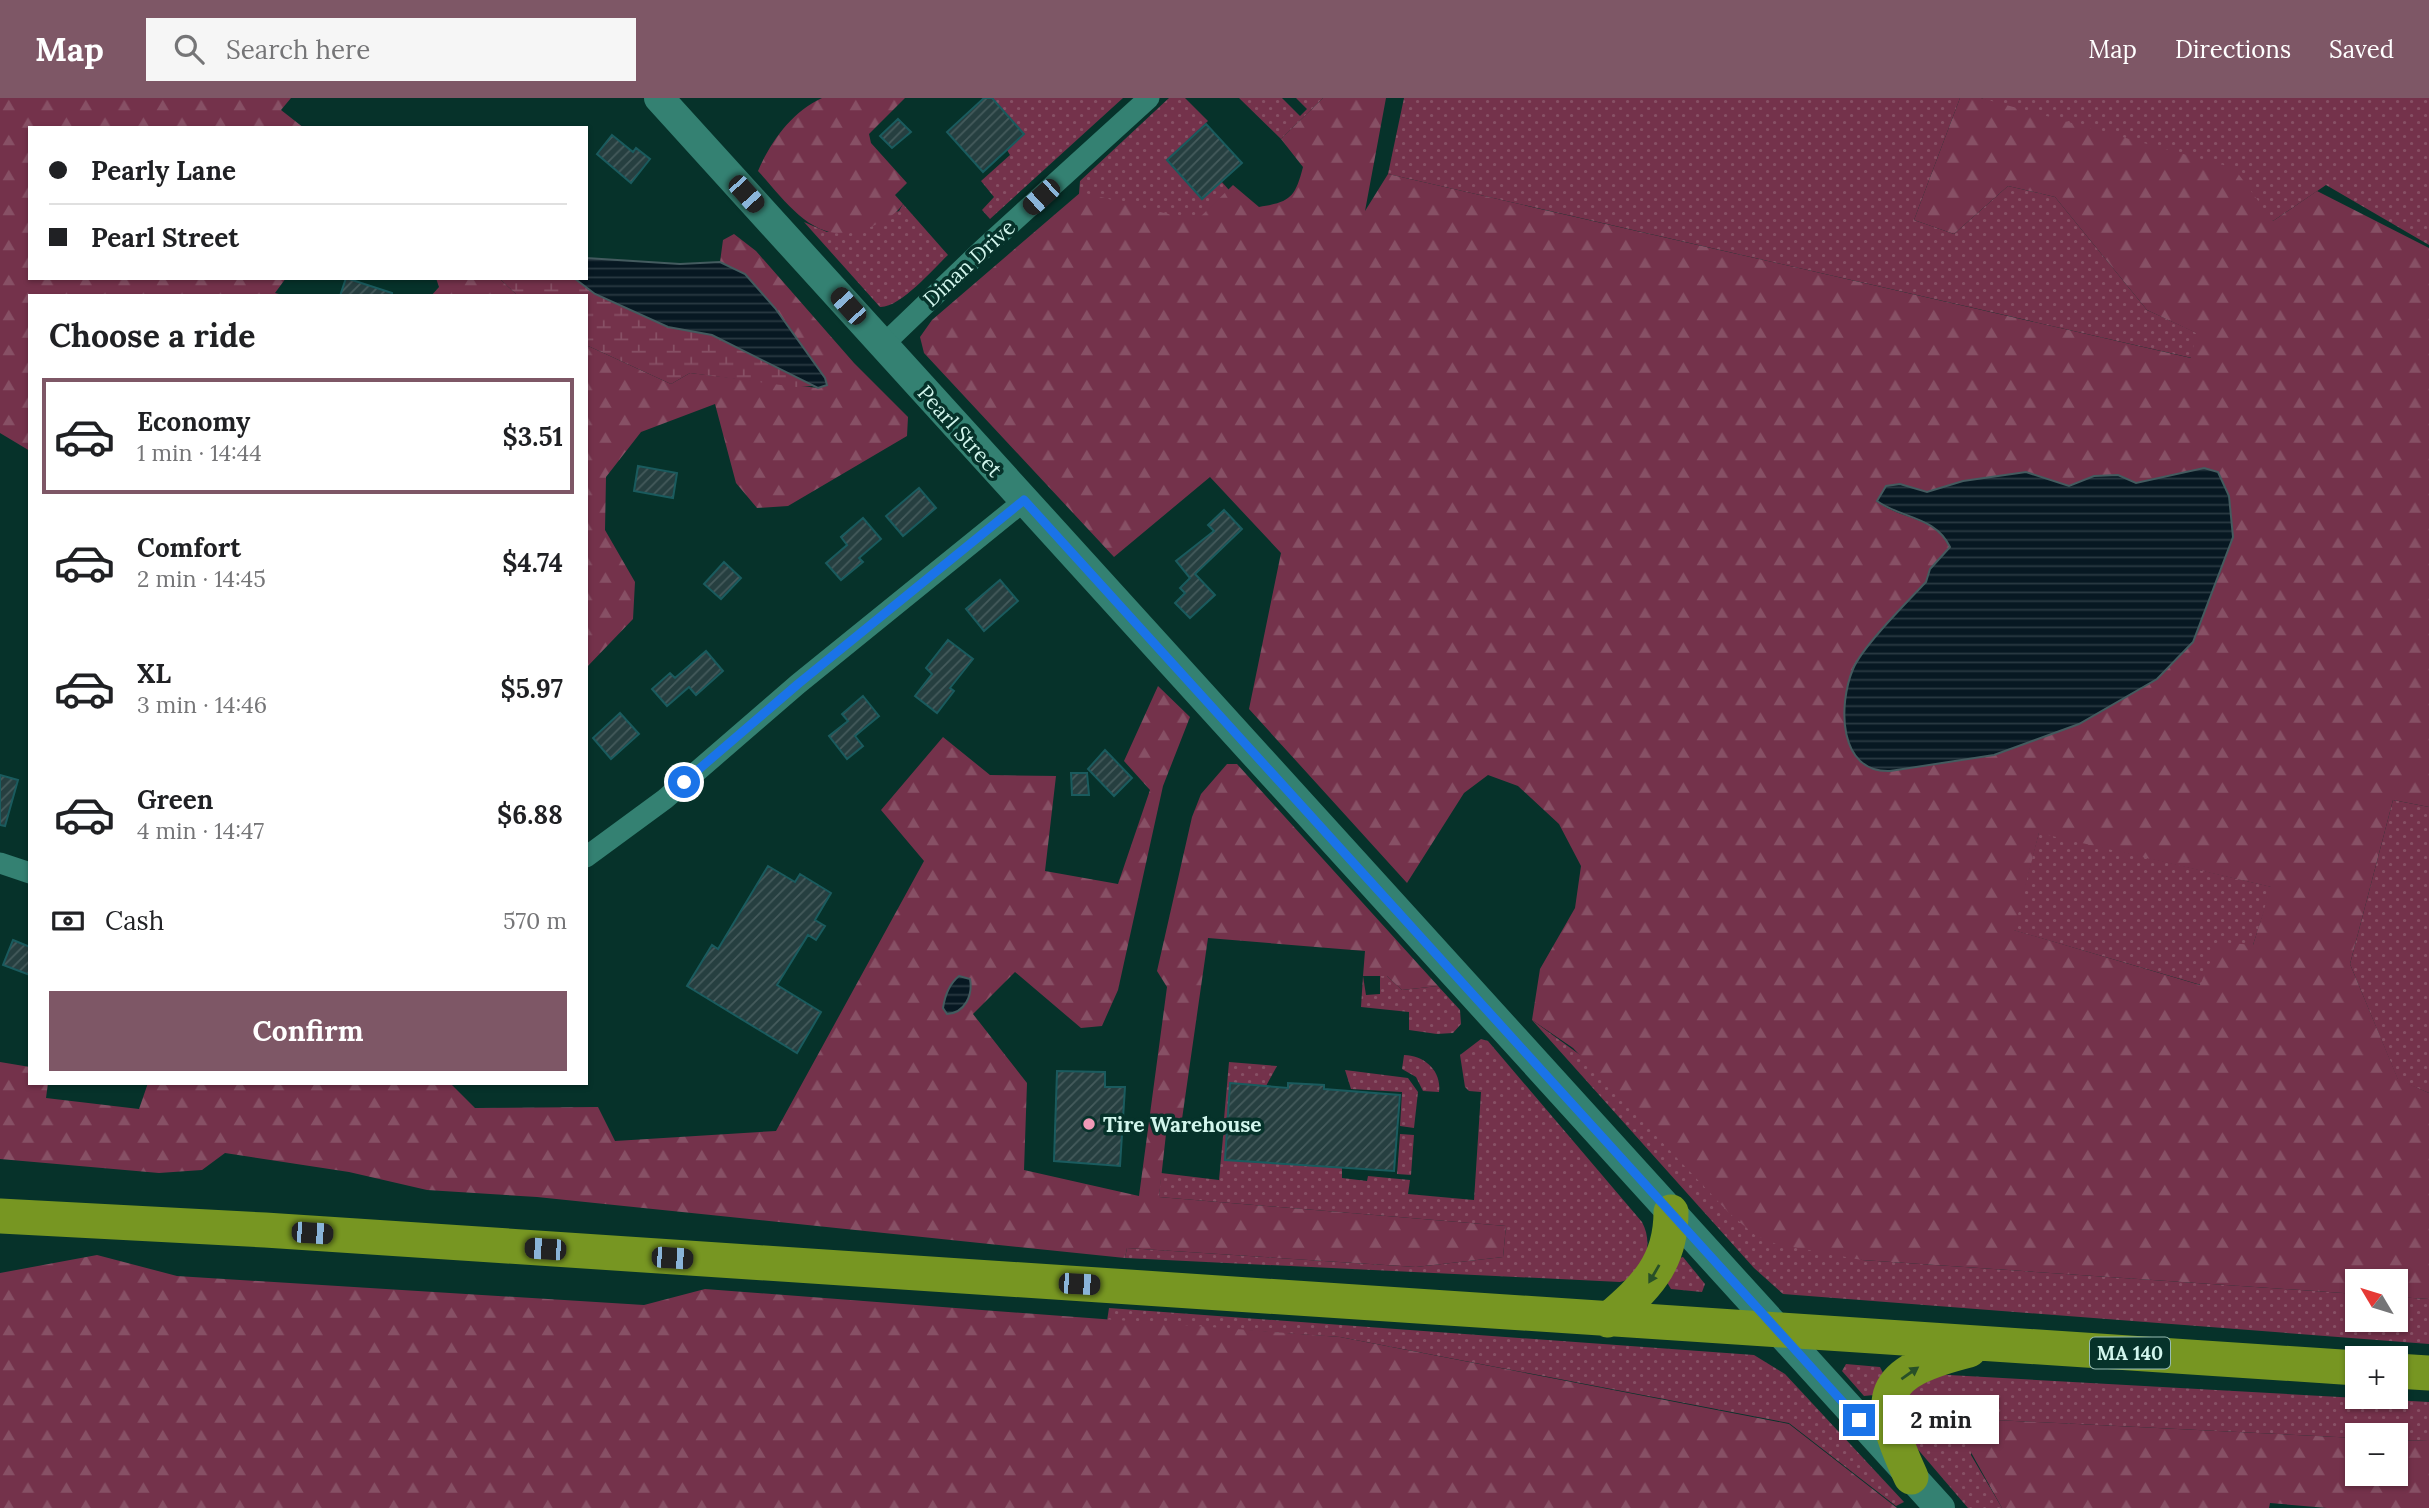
<!DOCTYPE html>
<html lang="en">
<head>
<meta charset="utf-8">
<style>
  body { margin:0; font-family:Lora,serif; background:#f6f6f6; color:#202124; height:100vh; display:flex; flex-direction:column; font-size:26px; white-space:nowrap }
  * { box-sizing:border-box; margin:0 }
  p { font-size:23px; color:#757577 }
  .icon { flex:none; width:38px; height:38px; fill:none; stroke:currentColor; stroke-width:2; stroke-linecap:round; stroke-linejoin:round }
  .map { position:relative; flex:1; overflow:hidden }
  .drawer { position:absolute; left:28px; top:196px; width:560px; height:791px; display:flex; flex-direction:column; background:#fff; border-radius:0px; box-shadow:0 2px 5px #0004 }
  .drawer>* { flex:none }
  .hud { position:absolute; left:28px; top:28px; width:560px; height:154px; border-radius:0px; box-shadow:0 2px 5px #0004; display:grid; align-content:center; height:154px; padding:0 21px; background:#fff }
  .needle { width:46px; rotate:308deg }
  .controls { position:absolute; left:2345px; top:1171px; display:grid; gap:14px }
  .controls a { display:grid; place-items:center; width:63px; height:63px; border-radius:0px; background:#fff; box-shadow:0 2px 5px #0004; font-size:35px }
  .end { position:absolute; width:32px; height:32px; margin:-16px; border:9px solid #1a73e8; background:#fff; box-shadow:0 0 0 4px #fff }
  .from { border-radius:50% }
  .bubble { position:absolute; height:49px; border-radius:0px; background:#fff; box-shadow:0 2px 5px #0004; font-size:23px; font-weight:700; line-height:49px; text-align:center }
  .car { position:absolute; width:21px; height:42px; margin:-21px -10px; border-radius:9px; box-shadow:0 0 5px 2px #0007; background:linear-gradient(#222 24%,#8ab4d8 0 40%,#222 0 76%,#8ab4d8 0 86%,#222 0) }
  .hud b { display:flex; align-items:center; gap:24px; height:66px; font-size:26px }
  .hud b+b { border-top:2px solid #e0e0e0 }
  .hud i { width:18px; height:18px; background:#202124 }
  ul { padding:0; list-style:none }
  li { display:flex; align-items:center; gap:21px; height:116px; margin:0 14px 10px; padding:0 7px; border:4px solid transparent; border-radius:0px }
  li div { flex:1 }
  li b { display:block; font-size:26px }
  li em { font-style:normal; font-weight:700 }
  li.active { border-color:#7e5766 }
  li>.icon { width:63px; height:63px; stroke-width:1.5 }
  h2 { padding:0 21px; font-size:32px; line-height:84px }
  .pay { display:flex; align-items:center; gap:18px; height:77px; padding:0 21px; font-size:26px }
  .pay p { margin-inline-start:auto }
  .action { display:flex; gap:14px; margin-top:auto; padding:14px 21px }
  .action a { flex:1; height:80px; border-radius:0px; background:#7e5766; color:#fff; font-size:28px; font-weight:700; line-height:80px; text-align:center }
  header { display:flex; align-items:center; gap:42px; box-sizing:border-box; height:98px; padding:0 35px; background:#7e5766; color:#fff }
  header strong { font-size:33px }
  nav { display:flex; gap:38px; margin-inline-start:auto; font-size:24px }
  .search { width:490px; height:63px; background:#f6f6f6; display:flex; align-items:center; gap:18px; box-sizing:border-box; padding:0 24px; border-radius:0px; color:#757577; font-size:26px }
  .map>svg:first-child { display:block }
  .grass { fill:url(#grass-dots) }
  .forest { fill:url(#forest-firs); fill-rule:evenodd }
  .wetland { fill:url(#wetland-marsh) }
  .water { fill:url(#water-rules); stroke:#445b5f; stroke-width:2 }
  .building { fill:url(#building-hatch); stroke:#1a5b5e; stroke-width:2 }
  .lines { fill:none; stroke-linecap:round; stroke-linejoin:round }
  .minor { stroke:#348172; stroke-width:21 }
  .secondary { stroke:#348172; stroke-width:30 }
  .trunk { stroke:#779622; stroke-width:35 }
  .oneway { fill:#285028 }
  .route { stroke:#1a73e8; stroke-width:9 }
  .poi-dot { fill:#f09ab7; stroke:#06322a; stroke-width:2.5 }
  .labels { text-anchor:middle; dominant-baseline:central; stroke-width:7; stroke-linejoin:round; paint-order:stroke }
  .shield { fill:#06322a; stroke:#95bbb2; stroke-width:2 }
  .shield-label { font-size:19px; font-weight:bold; fill:#d2f6ed }
  .street-label { font-size:21px; fill:#d2f6ed; stroke:#06322a }
  .poi-label { font-size:21px; font-weight:bold; fill:#d2f6ed; stroke:#06322a; text-anchor:start }
</style>
</head>
<body>
<header>
<strong>Map</strong>
<div class="search"><svg class="icon" aria-label="search" viewBox="0 0 24 24"><circle cx="10" cy="10" r="6"/><path d="M15 15l6 6"/></svg>Search here</div>
<nav><a>Map</a><a>Directions</a><a>Saved</a></nav>
</header>
<div class="map">
<svg width="2429" height="1410" viewBox="0 0 2429 1410">
  <defs>
    <pattern id="grass-dots" width="8" height="8" patternUnits="userSpaceOnUse" patternTransform="scale(1.75)"><rect width="8" height="8" fill="#74324b"/><path d="M2 2h.1M6 6h.1" fill="none" stroke="#875065" stroke-width="1.8" stroke-linecap="round"/></pattern>
    <pattern id="forest-firs" width="22" height="20" patternUnits="userSpaceOnUse" patternTransform="scale(1.75)"><rect width="22" height="20" fill="#74324b"/><path d="M5 1l3.5 6h-7zM16 11l3.5 6h-7z" fill="#875065"/></pattern>
    <pattern id="wetland-marsh" width="20" height="14" patternUnits="userSpaceOnUse" patternTransform="scale(1.75)"><rect width="20" height="14" fill="#74324b"/><path d="M1 5h8M5 5V1M11 12h8M15 12V8" fill="none" stroke="#875065"/></pattern>
    <pattern id="water-rules" width="6" height="5" patternUnits="userSpaceOnUse" patternTransform="scale(1.75)"><rect width="6" height="5" fill="#071822"/><path d="M0 2.5h6" fill="none" stroke="#2a3a42"/></pattern>
    <pattern id="building-hatch" width="6" height="6" patternUnits="userSpaceOnUse" patternTransform="scale(1.75)"><rect width="6" height="6" fill="#263f40"/><path d="M-1 1l2-2M0 6l6-6M5 7l2-2" fill="none" stroke="#455b5c"/></pattern>
  </defs>
  <rect width="100%" height="100%" fill="#06322a"/>
  <path class="grass" d="M 992,0 L 1123,0 L 990,121 L 982,112 L 994,99 L 981,83 L 1010,57 L 1007,52 L 1024,36 Z
    M 1169,0 L 1185,0 L 1208,23 L 1167,62 L 1202,100 L 1221,83 L 1229,92 L 1196,124 L 1079,96 L 1080,83 Z
    M 1239,0 L 1282,0 L 1300,18 L 1307,11 L 1296,0 L 1323,0 L 1281,41 Z
    M 1404,0 L 1960,0 L 1914,122 L 1954,136 L 2008,88 L 2055,99 L 2147,212 L 2197,235 L 2192,260 L 1388,76 Z
    M 1981,0 L 2429,0 L 2429,147 L 2326,87 L 2273,123 Z
    M 903,106 L 948,157 C 933,171 900,210 880,209 L 804,124 L 827,134 L 899,113 Z
    M 2393,702 L 2429,709 L 2429,995 L 2398,982 L 2350,866 Z
    M 2039,734 L 2272,789 L 2253,847 L 2201,887 L 2013,832 Z
    M 1363,878 L 1366,897 L 1380,896 L 1380,878 L 1387,878 L 1402,892 L 1438,888 L 1460,912 L 1461,926 L 1453,935 L 1437,936 L 1409,932 L 1409,914 L 1361,909 Z
    M 1532,922 L 1862,1162 L 2357,1196 L 2357,1222 L 2396,1222 L 2396,1199 L 2429,1201 L 2429,1246 L 1783,1196 L 1754,1170 Z
    M 1481,941 L 1488,943 L 1642,1124 C 1654,1146 1646,1178 1620,1184 L 1125,1160 L 1127,1150 L 1416,1169 L 1503,1159 L 1506,1128 L 1159,1099 L 1161,1075 L 1219,1082 L 1224,1028 L 1227,1028 L 1226,1062 L 1342,1070 L 1342,1080 L 1367,1083 L 1368,1078 L 1410,1082 L 1408,1096 L 1474,1102 L 1481,994 L 1469,993 L 1465,989 L 1460,957 Z
    M 1404,957 C 1424,957 1442,973 1439,994 L 1423,993 L 1416,979 L 1402,971 Z
    M 1229,964 L 1277,968 L 1266,988 L 1230,986 L 1228,1021 L 1224,1021 Z
    M 1345,972 L 1408,980 L 1418,994 L 1414,1030 L 1400,1028 L 1402,994 L 1351,991 Z
    M 1400,1036 L 1414,1037 L 1411,1077 L 1397,1076 Z
    M 1683,1159 L 1705,1186 L 1702,1194 L 1671,1191 L 1665,1181 L 1673,1162 Z
    M 1109,1210 L 1754,1257 L 1785,1276 L 1904,1404 L 1896,1408 L 1789,1325 L 1340,1239 L 1107,1223 Z
    M 1846,1266 L 1880,1269 L 1884,1277 L 1874,1297 L 1864,1298 L 1842,1273 Z
    M 1931,1276 L 2429,1304 L 2429,1343 L 2396,1342 L 2396,1337 L 2357,1337 L 2357,1340 L 1976,1321 L 1971,1357 L 2002,1410 L 1968,1410 L 1909,1341 L 1900,1302 Z"/>
  <path class="forest" d="M 0,0 L 291,0 L 281,12 L 304,30 L 30,30 L 30,180 L 286,180 L 275,195 L 287,198 L 30,198 L 30,353 L 0,335 Z
    M 822,0 L 905,0 L 869,36 L 871,45 L 907,85 L 895,97 L 903,106 C 896,117 884,122 873,128 C 819,154 790,108 758,73 C 771,43 792,14 822,0 Z
    M 1323,0 L 1386,0 L 1365,113 L 1388,76 L 2191,260 L 2196,235 L 2147,212 L 2055,99 L 2008,88 L 1954,136 L 1914,122 L 1960,0 L 1981,0 L 2234,70 L 2273,123 L 2317,93 L 2429,150 L 2429,709 L 2393,702 L 2350,866 L 2398,981 L 2429,995 L 2429,1201 L 2396,1199 L 2396,1183 L 2357,1183 L 2357,1196 L 1862,1162 L 1776,1146 L 1755,1137 L 1729,1115 L 1573,950 L 1532,922 L 1540,871 L 1575,810 L 1581,768 L 1559,726 L 1518,688 L 1488,677 L 1464,695 L 1407,785 L 1249,611 L 1281,455 L 1210,379 L 1114,459 L 924,255 L 920,239 L 932,222 L 1081,94 L 1196,123 L 1233,87 L 1259,109 C 1290,104 1295,100 1303,69 L 1281,41 ZM 2026,374 L 2069,388 L 2094,378 L 2118,377 L 2136,385 L 2174,376 L 2233,439 L 2193,544 L 2079,626 L 1994,657 L 1890,673 L 1888,525 L 1926,484 L 1930,471 L 1950,449 C 1934,417 1901,423 1877,403 L 1886,388 L 1900,386 L 1927,394 L 1963,383 ZM 2039,735 L 2271,789 L 2253,847 L 2219,844 L 2200,887 L 2014,832 Z
    M 734,136 L 756,153 L 854,265 L 908,319 L 907,338 L 788,408 L 757,410 L 736,385 L 715,306 L 641,334 L 606,379 L 605,432 L 635,484 L 633,521 L 586,570 L 586,247 L 671,286 L 690,275 L 818,290 L 825,280 L 775,210 L 745,176 L 720,164 L 723,142 Z
    M 436,180 L 499,180 L 518,198 L 431,198 L 439,189 Z
    M 1158,588 L 1190,619 L 1163,688 L 1118,892 L 1102,928 L 1081,930 L 1015,874 L 973,916 L 1027,985 L 1024,1072 L 1139,1098 L 1167,889 L 1157,873 L 1192,719 L 1201,696 L 1227,666 L 1237,666 L 1438,888 L 1402,892 L 1387,878 L 1363,878 L 1365,853 L 1208,840 L 1181,1028 L 1167,1027 L 1159,1099 L 1506,1128 L 1503,1159 L 1416,1169 L 1127,1150 L 1125,1160 L 537,1099 L 427,1092 L 349,1074 L 225,1055 L 202,1072 L 159,1075 L 0,1061 L 0,964 L 30,969 L 30,985 L 48,985 L 46,1000 L 139,1011 L 148,985 L 450,985 L 475,1010 L 598,1009 L 615,1043 L 776,1033 L 924,763 L 881,712 L 943,639 L 990,677 L 1056,678 L 1045,773 L 1118,786 L 1150,692 L 1124,663 Z
    M 97,1157 L 177,1178 L 644,1207 L 705,1191 L 1340,1239 L 1789,1326 L 1897,1410 L 0,1410 L 0,1175 Z
    M 1976,1321 L 2357,1340 L 2357,1376 L 2396,1376 L 2396,1342 L 2429,1343 L 2429,1410 L 2327,1410 L 2270,1405 L 2269,1410 L 2002,1410 L 1963,1340 L 1964,1331 Z"/>
  <path class="wetland" d="M 586,160 L 680,166 L 720,164 L 745,176 L 775,210 L 825,280 L 827,287 L 796,289 L 690,275 L 671,286 L 586,247 L 586,198 L 518,198 L 499,180 L 586,180 Z"/>
  <path class="water" d="M 586,160 L 680,166 L 720,164 L 745,176 L 775,210 L 825,280 L 827,287 L 818,290 L 712,237 L 668,229 L 595,196 L 574,180 L 586,180 Z
    M 2204,370 L 2218,374 L 2229,398 L 2233,439 L 2193,544 L 2157,581 L 2079,626 L 1994,657 L 1890,673 C 1838,675 1838,607 1853,571 C 1862,549 1908,503 1926,484 L 1930,471 L 1950,449 C 1935,418 1902,421 1877,403 L 1886,388 L 1900,386 L 1927,394 L 1963,383 L 2026,374 L 2069,388 L 2094,378 L 2118,377 L 2136,385 Z
    M 959,878 L 970,881 C 973,897 965,915 947,916 L 943,910 C 945,897 949,886 959,878 Z"/>
  <path class="building" d="M 984,0 L 992,0 L 1024,36 L 983,74 L 947,34 Z
    M 898,21 L 911,34 L 892,50 L 880,38 Z
    M 1206,26 L 1242,65 L 1202,101 L 1167,62 Z
    M 612,37 L 633,54 L 636,50 L 650,61 L 631,85 L 597,56 Z
    M 346,180 L 392,195 L 392,198 L 340,198 Z
    M 638,368 L 677,375 L 673,400 L 634,393 Z
    M 919,390 L 936,410 L 903,438 L 886,418 Z
    M 1224,412 L 1242,431 L 1195,476 L 1215,497 L 1190,520 L 1175,505 L 1185,495 L 1180,490 L 1190,480 L 1176,463 L 1214,433 L 1208,427 Z
    M 863,420 L 881,441 L 859,460 L 863,464 L 841,482 L 826,465 L 847,447 L 841,439 Z
    M 724,464 L 741,480 L 721,501 L 704,486 Z
    M 1000,482 L 1018,503 L 984,533 L 966,511 Z
    M 948,542 L 973,561 L 950,590 L 954,593 L 937,615 L 915,598 L 932,576 L 926,570 Z
    M 706,553 L 723,573 L 696,597 L 689,589 L 667,608 L 652,591 L 670,575 L 675,580 Z
    M 863,598 L 879,618 L 855,638 L 863,648 L 847,661 L 829,638 L 848,623 L 842,616 Z
    M 620,615 L 639,636 L 611,661 L 593,640 Z
    M 1105,652 L 1132,680 L 1114,698 L 1088,671 Z
    M 1071,675 L 1087,675 L 1089,697 L 1072,697 Z
    M 0,677 L 18,682 L 5,728 L 0,727 Z
    M 768,768 L 795,784 L 800,776 L 831,795 L 815,822 L 825,828 L 816,842 L 808,837 L 777,887 L 821,914 L 797,955 L 687,888 L 712,847 L 718,851 Z
    M 13,842 L 30,849 L 30,877 L 3,867 Z
    M 1057,973 L 1105,974 L 1105,989 L 1125,989 L 1120,1068 L 1054,1063 Z
    M 1230,985 L 1288,990 L 1288,985 L 1324,987 L 1324,991 L 1400,997 L 1394,1073 L 1225,1062 Z"/>
  <g class="lines">
    <path class="minor" d="M 883,247 L 982,152 L 1149,0
      M 586,759 L 665,701 L 798,586 L 1024,403
      M 0,765 L 30,775"/>
    <path class="secondary" d="M 659,0 L 1940,1410"/>
    <path class="trunk" d="M 0,1118 L 265,1132 L 2357,1270
      M 1608,1222 C 1645,1190 1671,1166 1671,1114
      M 2396,1273 L 2429,1275
      M 1911,1379 C 1873,1297 1878,1275 1969,1252"/>
  </g>
  <defs><path id="oneway-solid" d="M-6-.8H1V-3.2L6.5 0L1 3.2V.8H-6Z" transform="scale(1.75)"/></defs>
  <g class="oneway">
    <use href="#oneway-solid" transform="translate(1654 1176) rotate(120)"/>
    <use href="#oneway-solid" transform="translate(1910 1275) rotate(-35)"/>
  </g>
  <g class="lines">
    <path class="route" d="M 684,684 L 798,586 L 1024,402 L 1859,1322"/>
  </g>
  <circle class="poi-dot" cx="1089" cy="1026" r="7"/>
  <g class="labels">
    <rect class="shield" x="2090" y="1239.5" width="80" height="31" rx="5"/>
    <g class="shield-label">
      <text x="2130" y="1255">MA 140</text>
    </g>
    <g class="street-label">
      <text transform="translate(969 165) rotate(-43)">Dinan Drive</text>
      <text transform="translate(960 333) rotate(48)">Pearl Street</text>
    </g>
    <g class="poi-label">
      <text x="1103" y="1026">Tire Warehouse</text>
    </g>
  </g>
</svg>
<div class="controls">
<a><svg class="needle" viewBox="-14 -14 28 28"><path d="M0-13l5 13h-10z" fill="#e53935"/><path d="M0 13l5-13h-10z" fill="#757577"/></svg></a>
<a>+</a>
<a>−</a>
</div>
<i class="end from" style="left:684px;top:684px"></i>
<i class="end" style="left:1859px;top:1322px"></i>
<div class="bubble" style="left:1883px;top:1297px;width:116px">2 min</div>
<i class="car" style="left:746px;top:96px;rotate:138deg"></i>
<i class="car" style="left:1041px;top:99px;rotate:228deg"></i>
<i class="car" style="left:848px;top:208px;rotate:318deg"></i>
<i class="car" style="left:312px;top:1135px;rotate:94deg"></i>
<i class="car" style="left:545px;top:1151px;rotate:274deg"></i>
<i class="car" style="left:672px;top:1160px;rotate:94deg"></i>
<i class="car" style="left:1079px;top:1186px;rotate:93deg"></i>
<div class="hud">
<b><i class="from"></i>Pearly Lane</b>
<b><i></i>Pearl Street</b>
</div>
<section class="drawer">
<h2>Choose a ride</h2>
<ul>
<li class="active"><svg class="icon" aria-label="car" viewBox="0 0 24 24"><path d="M5 17H2v-5l4-1 3-4h7l3 4 3 1v5h-3M9 17h6M6 11h13"/><circle cx="7" cy="17" r="2"/><circle cx="17" cy="17" r="2"/></svg><div><b>Economy</b><p>1 min · 14:44</p></div><em>$3.51</em></li>
<li><svg class="icon" aria-label="car" viewBox="0 0 24 24"><path d="M5 17H2v-5l4-1 3-4h7l3 4 3 1v5h-3M9 17h6M6 11h13"/><circle cx="7" cy="17" r="2"/><circle cx="17" cy="17" r="2"/></svg><div><b>Comfort</b><p>2 min · 14:45</p></div><em>$4.74</em></li>
<li><svg class="icon" aria-label="car" viewBox="0 0 24 24"><path d="M5 17H2v-5l4-1 3-4h7l3 4 3 1v5h-3M9 17h6M6 11h13"/><circle cx="7" cy="17" r="2"/><circle cx="17" cy="17" r="2"/></svg><div><b>XL</b><p>3 min · 14:46</p></div><em>$5.97</em></li>
<li><svg class="icon" aria-label="car" viewBox="0 0 24 24"><path d="M5 17H2v-5l4-1 3-4h7l3 4 3 1v5h-3M9 17h6M6 11h13"/><circle cx="7" cy="17" r="2"/><circle cx="17" cy="17" r="2"/></svg><div><b>Green</b><p>4 min · 14:47</p></div><em>$6.88</em></li>
</ul>
<div class="pay"><svg class="icon" aria-label="cash" viewBox="0 0 24 24"><path d="M3 7h18v10H3z"/><circle cx="12" cy="12" r="2"/></svg>Cash<p>570 m</p></div>
<div class="action"><a>Confirm</a></div>
</section>
</div>
</body>
</html>
